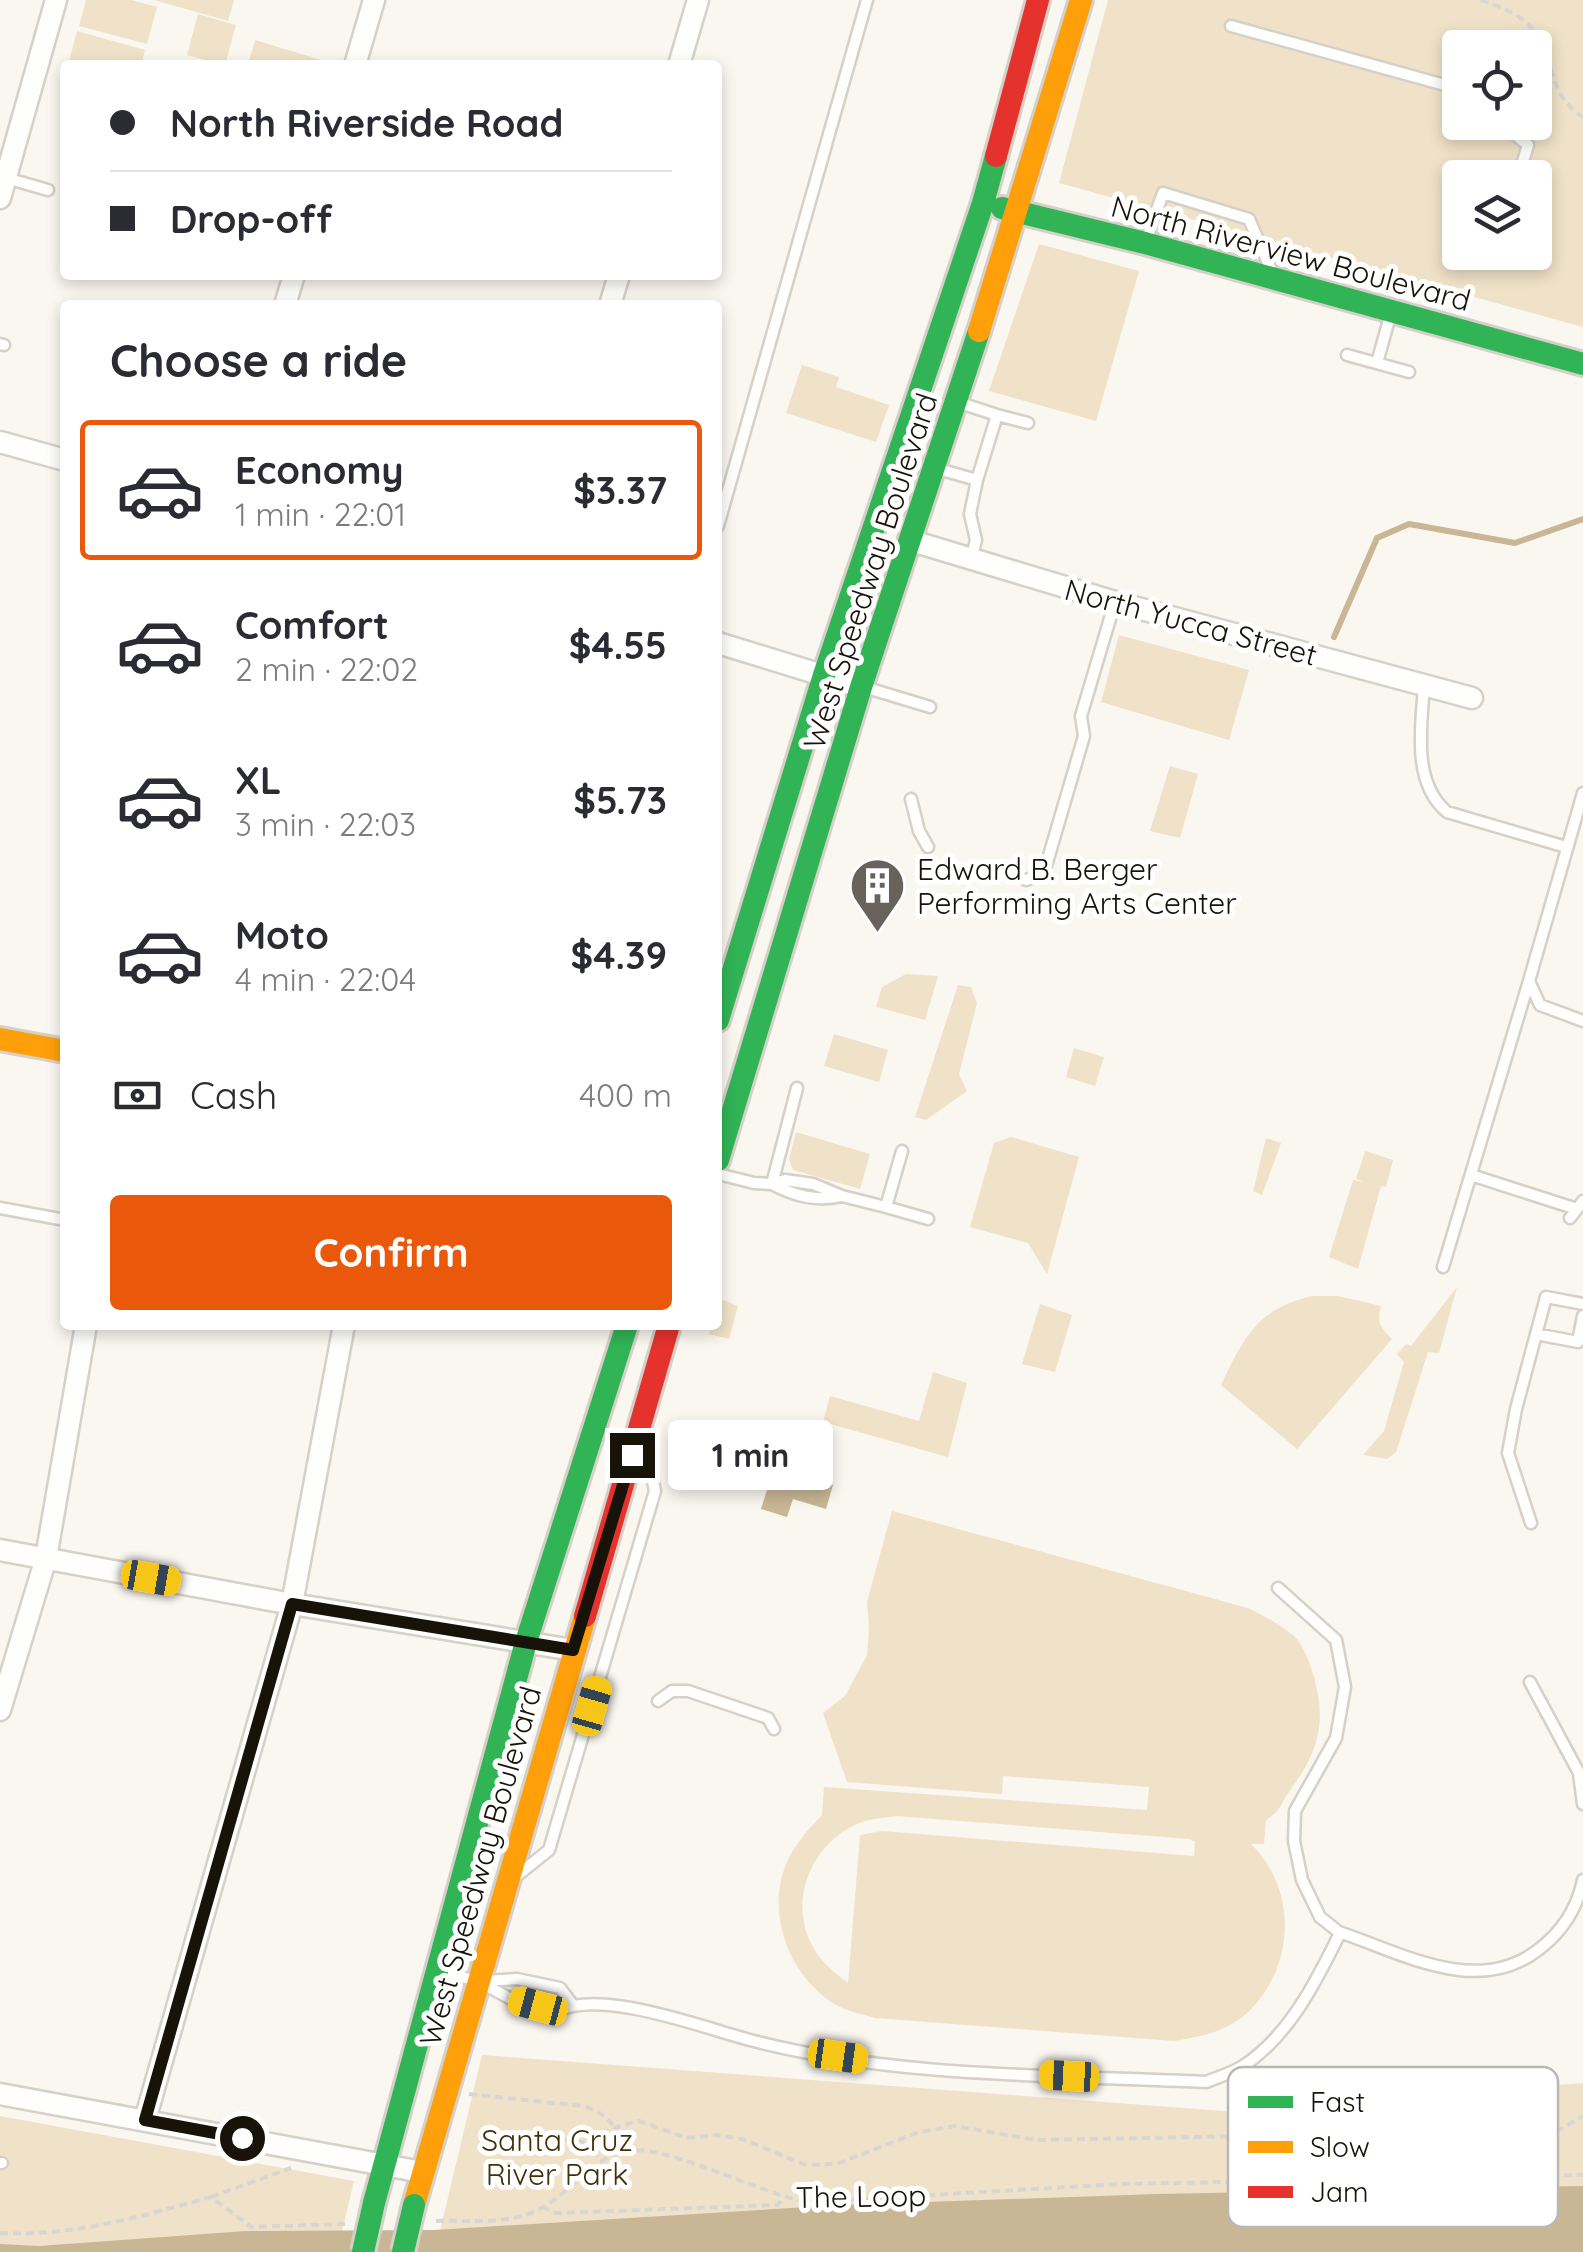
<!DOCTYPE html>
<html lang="en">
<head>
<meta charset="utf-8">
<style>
  body { margin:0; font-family:Quicksand,sans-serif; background:#f2f2f3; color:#2b2b33; height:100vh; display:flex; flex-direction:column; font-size:38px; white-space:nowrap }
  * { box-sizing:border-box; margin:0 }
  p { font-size:32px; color:#7c7c81 }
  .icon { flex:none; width:55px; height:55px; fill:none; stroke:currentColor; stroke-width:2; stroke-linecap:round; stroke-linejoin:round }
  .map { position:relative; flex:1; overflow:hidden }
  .side { position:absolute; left:60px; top:300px; width:662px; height:1030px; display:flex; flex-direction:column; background:#fff; border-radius:10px; box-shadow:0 5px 15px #0003 }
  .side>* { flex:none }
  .banner { position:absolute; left:60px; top:60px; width:662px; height:220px; border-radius:10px; box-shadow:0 5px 15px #0003; display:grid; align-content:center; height:220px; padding:0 50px; background:#fff }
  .tools { position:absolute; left:1442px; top:30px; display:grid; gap:20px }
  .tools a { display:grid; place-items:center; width:110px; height:110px; border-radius:10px; background:#fff; box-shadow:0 5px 15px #0003; font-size:50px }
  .end { position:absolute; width:45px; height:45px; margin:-22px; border:12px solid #181309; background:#fff; box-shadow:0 0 0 5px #fff }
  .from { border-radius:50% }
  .bubble { position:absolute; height:70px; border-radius:10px; background:#fff; box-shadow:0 5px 15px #0003; font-size:32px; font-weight:700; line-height:70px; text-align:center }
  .car { position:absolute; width:30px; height:60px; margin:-30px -15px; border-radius:12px; box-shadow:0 0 8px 2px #0007; background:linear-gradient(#f5c518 24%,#345 0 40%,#f5c518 0 76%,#345 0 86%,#f5c518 0) }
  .banner b { display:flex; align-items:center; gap:35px; height:95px; font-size:38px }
  .banner b+b { border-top:2px solid #e1e1e2 }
  .banner i { width:25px; height:25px; background:#2b2b33 }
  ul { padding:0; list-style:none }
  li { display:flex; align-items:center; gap:30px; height:140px; margin:0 20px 15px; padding:0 30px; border:5px solid transparent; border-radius:10px }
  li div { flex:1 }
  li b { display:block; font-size:38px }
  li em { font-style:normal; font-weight:700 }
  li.current { border-color:#ea580c }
  li>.icon { width:90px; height:90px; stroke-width:1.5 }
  h2 { padding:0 50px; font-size:45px; line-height:120px }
  .pay { display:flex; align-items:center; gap:25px; height:110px; padding:0 50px; font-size:38px }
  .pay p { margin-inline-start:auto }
  .cta { display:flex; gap:20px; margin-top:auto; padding:20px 50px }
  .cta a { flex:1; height:115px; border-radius:10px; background:#ea580c; color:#fff; font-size:40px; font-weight:700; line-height:115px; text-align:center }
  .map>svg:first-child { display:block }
  .green { fill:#f0e2c8; fill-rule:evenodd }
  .water { fill:#c8b695 }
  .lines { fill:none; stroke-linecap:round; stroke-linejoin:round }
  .stream { stroke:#c8b695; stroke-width:6 }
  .lane-casing { stroke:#d5d0c8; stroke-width:15 }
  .street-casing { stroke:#d5d0c8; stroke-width:25 }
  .fast-casing { stroke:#d5d0c8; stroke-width:28 }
  .slow-casing { stroke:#d5d0c8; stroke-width:28 }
  .jam-casing { stroke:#d5d0c8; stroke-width:28 }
  .path { stroke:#d7d6d3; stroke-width:4; stroke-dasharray:8 5; stroke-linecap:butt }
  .lane { stroke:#fefefd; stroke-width:10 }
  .street { stroke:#fefefd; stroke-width:20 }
  .fast { stroke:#30b455; stroke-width:22 }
  .slow { stroke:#ff9f0a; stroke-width:22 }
  .jam { stroke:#e5322d; stroke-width:22 }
  .fast-bridge-casing { stroke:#d5d0c8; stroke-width:28; stroke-linecap:butt }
  .fast-bridge { stroke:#30b455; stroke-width:22 }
  .route { stroke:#181309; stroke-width:12 }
  .labels { text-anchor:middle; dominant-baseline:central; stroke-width:10; stroke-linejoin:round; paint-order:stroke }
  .street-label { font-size:30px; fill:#181309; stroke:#fff }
  .poi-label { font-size:30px; fill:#181309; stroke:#fff; text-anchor:start }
  .park-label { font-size:30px; fill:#423009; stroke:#fff }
  .key { fill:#fff; stroke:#bab8b5; stroke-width:2.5 }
  .key-label { font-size:28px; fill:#181309 }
</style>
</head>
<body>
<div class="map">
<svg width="1583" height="2252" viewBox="0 0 1583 2252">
  <rect width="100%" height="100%" fill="#faf6f0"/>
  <path class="green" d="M 86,0 L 131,0 L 157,7 L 147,44 L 79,26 Z
    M 154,0 L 234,0 L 228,21 Z
    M 1108,0 L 1583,0 L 1583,327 L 1059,183 ZM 1460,48 L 1535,48 L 1535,122 L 1460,122 ZM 1460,178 L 1535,178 L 1535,252 L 1460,252 Z
    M 198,14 L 236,25 L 225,65 L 187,55 Z
    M 77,31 L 145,50 L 141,65 L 68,65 Z
    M 255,40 L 331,63 L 330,65 L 248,65 Z
    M 1039,244 L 1139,271 L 1096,421 L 989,391 Z
    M 802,365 L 839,377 L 836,387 L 889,405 L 876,442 L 786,413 Z
    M 1119,635 L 1249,670 L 1229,740 L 1101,702 Z
    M 1170,766 L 1198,774 L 1180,838 L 1150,831 Z
    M 906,974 L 938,976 L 925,1020 L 876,1007 L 882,987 Z
    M 958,985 L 971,987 L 977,1003 L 959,1074 L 967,1091 L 926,1120 L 915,1117 Z
    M 834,1034 L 888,1050 L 879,1082 L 824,1066 Z
    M 1074,1048 L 1104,1057 L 1095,1086 L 1066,1077 Z
    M 796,1132 L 870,1154 L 860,1189 L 793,1170 L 789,1159 Z
    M 1011,1137 L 1079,1157 L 1047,1274 L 1028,1243 L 970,1227 L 994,1143 Z
    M 1266,1138 L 1281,1143 L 1262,1195 L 1253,1191 Z
    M 1365,1151 L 1393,1160 L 1386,1187 L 1381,1186 L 1358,1269 L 1329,1257 L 1353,1180 L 1364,1182 L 1356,1179 Z
    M 1457,1287 L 1439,1353 L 1428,1352 L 1396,1452 L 1387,1459 L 1363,1455 L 1384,1431 L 1404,1362 L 1397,1354 L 1406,1344 L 1411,1346 Z
    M 1312,1296 L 1338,1296 L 1381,1306 C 1376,1322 1381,1328 1392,1339 L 1297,1449 L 1221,1385 C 1244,1337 1257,1309 1312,1296 Z
    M 720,1299 L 738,1306 L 729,1339 L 709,1334 L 712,1325 L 718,1325 Z
    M 1040,1304 L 1072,1315 L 1055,1372 L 1022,1364 Z
    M 933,1372 L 967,1383 L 948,1457 L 823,1422 L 830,1396 L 919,1421 Z
    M 892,1511 L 1248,1608 C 1264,1616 1280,1624 1294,1636 C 1304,1646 1310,1664 1314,1677 C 1327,1726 1318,1752 1289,1792 C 1279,1806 1282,1810 1266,1820 L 1264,1844 L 1251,1844 C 1299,1891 1295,1970 1245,2015 C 1225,2032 1199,2037 1174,2041 L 875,2018 C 863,2014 849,2012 838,2006 C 793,1981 768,1922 783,1873 C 790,1849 806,1832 822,1815 L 824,1787 L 1147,1810 L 1149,1787 L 1003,1776 L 1002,1794 L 847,1782 L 823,1713 L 845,1696 L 867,1655 L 869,1628 L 867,1602 ZM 896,1816 L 1190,1839 L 1195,1842 L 1194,1856 L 882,1831 L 860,1835 L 848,1983 C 832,1971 819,1960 811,1943 C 787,1895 816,1837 865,1821 C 874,1818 886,1818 896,1816 Z
    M 482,2055 L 1527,2134 L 1534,2087 L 1583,2083 L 1583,2252 L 435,2252 Z
    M 0,2116 L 354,2181 L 337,2252 L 0,2252 Z"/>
  <path class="water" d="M 774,1468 L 833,1485 L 826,1509 L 793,1499 L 787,1517 L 761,1509 Z
    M 1583,2186 L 1583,2252 L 0,2252 L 0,2244 L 39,2246 L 246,2231 L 434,2230 L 840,2205 L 1157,2194 Z"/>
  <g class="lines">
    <path class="stream" d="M 1334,637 L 1377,538 L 1409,524 L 1515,543 L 1583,519"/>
    <defs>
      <path id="lane" d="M 1231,26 L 1452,87 L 1460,93
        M 1499,122 L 1528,145 L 1518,178
        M 6,178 L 48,190
        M 1146,241 L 1163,193 L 1249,219 L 1272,272
        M 0,344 L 4,345
        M 1347,355 L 1409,372
        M 1377,363 L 1390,316
        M 997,415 L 1028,423
        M 935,468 L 977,480 L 997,415 L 957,402
        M 718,526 L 867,0
        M 971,560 L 976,540 L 970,514 L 977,480
        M 1424,686 C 1421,727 1412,783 1447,812 L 1566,847
        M 864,687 L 930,707
        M 1583,793 L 1529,981 L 1540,1005 L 1583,1021
        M 911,799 L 919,831 L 928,847
        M 1026,880 L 1037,876 L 1046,866 L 1084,736 L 1081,716 L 1115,602
        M 718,1174 L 754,1183 L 772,1184 L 785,1180 L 813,1184 L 842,1196 C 816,1202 795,1196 772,1184
        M 1471,1175 L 1577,1209
        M 772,1184 L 797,1088
        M 842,1196 L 886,1207 L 902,1151
        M 886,1207 L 928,1219
        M 0,1208 L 65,1220
        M 1570,1218 L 1583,1201
        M 1443,1267 L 1529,981
        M 1536,1334 L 1578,1342 L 1583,1316
        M 1531,1523 L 1508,1453 L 1516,1409 L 1546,1297 L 1583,1304
        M 1530,1682 L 1579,1773 L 1583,1804
        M 658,1701 L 672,1691 L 688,1691 L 768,1718 L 774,1729
        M 519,1874 L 549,1850 L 655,1491 L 645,1442
        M 1339,1932 C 1402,1953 1477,1997 1538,1950 C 1562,1932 1577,1909 1583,1880
        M 441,1972 L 478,1981 L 511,1999 L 558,2011 C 602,1989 701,2027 750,2040 C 892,2078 1059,2075 1206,2082 C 1218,2077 1232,2073 1243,2066 C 1289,2036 1316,1982 1340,1933 L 1320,1917 L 1302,1880 L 1294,1841 L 1295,1811 L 1336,1738 L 1345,1687 L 1336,1640 L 1278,1588
        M 484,1981 L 517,1979 L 560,1988 L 572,2004
        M 0,2163 L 2,2163"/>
      <path id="street" d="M 355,65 L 374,0
        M 679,65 L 698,0
        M 0,198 L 56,0
        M 285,305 L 294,275
        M 610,305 L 619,275
        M 0,442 L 65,460
        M 912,541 L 1115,602 L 1472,698
        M 718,643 L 861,687
        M 0,1550 L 292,1604 L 573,1650
        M 0,1710 L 46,1558 L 86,1325
        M 0,2094 L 422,2172
        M 145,2120 L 292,1604 L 344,1325"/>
      <path id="fast" d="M 1002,208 L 1145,243 L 1583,364
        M 718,1020 L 824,675 L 983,203 L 996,156
        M 718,1160 L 861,687 L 979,331
        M 374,2203 L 526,1642 L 627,1325"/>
      <path id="slow" d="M 979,331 L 1081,0
        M 0,1039 L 65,1051
        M 414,2205 L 585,1616"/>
      <path id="jam" d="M 996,156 L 1038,0
        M 585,1616 L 669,1325"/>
    </defs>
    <use href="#lane" class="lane-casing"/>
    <use href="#street" class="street-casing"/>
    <use href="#fast" class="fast-casing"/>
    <use href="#slow" class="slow-casing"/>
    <use href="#jam" class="jam-casing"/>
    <path class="path" d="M 1481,0 C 1498,6 1518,13 1531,27 C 1556,56 1545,93 1583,117
      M 469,2094 L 583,2106 C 609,2114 617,2126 623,2151
      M 564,2140 L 584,2142 L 617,2127 L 639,2121 L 687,2138 L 717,2135 L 745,2140 L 803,2164 L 821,2165 L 839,2163 L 919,2132 L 955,2126 L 1036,2140 L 1306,2135 L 1500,2144 L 1550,2135 L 1583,2116
      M 211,2197 L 291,2168
      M 542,2207 L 556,2213 L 777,2205 L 783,2199
      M 436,2221 C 465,2220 500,2224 528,2214 C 563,2203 590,2159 624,2151 C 665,2142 758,2194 808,2202 L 1123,2184 L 1583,2175
      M 0,2233 C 72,2237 142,2216 211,2197 L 251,2227 L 346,2224"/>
    <use href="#lane" class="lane"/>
    <use href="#street" class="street"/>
    <use href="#fast" class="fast"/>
    <use href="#slow" class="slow"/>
    <use href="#jam" class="jam"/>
    <defs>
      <path id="fast-bridge" d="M 363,2252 L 374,2203
        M 403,2252 L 414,2205"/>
    </defs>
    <use href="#fast-bridge" class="fast-bridge-casing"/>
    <use href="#fast-bridge" class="fast-bridge"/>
  </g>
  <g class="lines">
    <path class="route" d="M 242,2138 L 145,2120 L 292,1604 L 573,1650 L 632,1455"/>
  </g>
  <defs>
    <symbol id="building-pin" viewBox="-11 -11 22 30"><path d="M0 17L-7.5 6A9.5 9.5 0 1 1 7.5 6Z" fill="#67625a" stroke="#fff"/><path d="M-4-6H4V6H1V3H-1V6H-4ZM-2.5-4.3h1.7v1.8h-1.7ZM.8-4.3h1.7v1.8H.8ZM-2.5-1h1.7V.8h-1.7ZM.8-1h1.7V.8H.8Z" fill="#fff"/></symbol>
  </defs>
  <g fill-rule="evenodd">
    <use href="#building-pin" x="846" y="854" width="63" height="86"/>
  </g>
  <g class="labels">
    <g class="street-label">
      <text transform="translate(1291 253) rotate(15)">North Riverview Boulevard</text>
      <text transform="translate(870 571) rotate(-72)">West Speedway Boulevard</text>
      <text transform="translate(1191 622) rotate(15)">North Yucca Street</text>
      <text transform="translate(480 1866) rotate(-74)">West Speedway Boulevard</text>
      <text transform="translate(861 2196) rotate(-1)">The Loop</text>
    </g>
    <g class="poi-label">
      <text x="917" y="869">Edward B. Berger<tspan x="917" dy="34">Performing Arts Center</tspan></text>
    </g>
    <g class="park-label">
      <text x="557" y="2140">Santa Cruz<tspan x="557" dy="34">River Park</tspan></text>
    </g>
  </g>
  <rect x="1228" y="2067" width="330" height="160" rx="15" class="key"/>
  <rect x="1248" y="2096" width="45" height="12" fill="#30b455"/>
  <rect x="1248" y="2141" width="45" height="12" fill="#ff9f0a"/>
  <rect x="1248" y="2186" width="45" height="12" fill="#e5322d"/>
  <g class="key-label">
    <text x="1310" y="2112">Fast</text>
    <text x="1310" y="2157">Slow</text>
    <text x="1310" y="2202">Jam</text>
  </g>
</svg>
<div class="tools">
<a><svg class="icon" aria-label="locate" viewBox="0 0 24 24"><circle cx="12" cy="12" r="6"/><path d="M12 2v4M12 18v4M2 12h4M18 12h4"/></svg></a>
<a><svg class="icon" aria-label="layers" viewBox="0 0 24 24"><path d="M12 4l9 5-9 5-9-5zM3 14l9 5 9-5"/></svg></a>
</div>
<i class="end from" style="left:242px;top:2138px"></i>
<i class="end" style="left:632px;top:1455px"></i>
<div class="bubble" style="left:668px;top:1420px;width:165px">1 min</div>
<i class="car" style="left:151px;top:1578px;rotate:100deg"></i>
<i class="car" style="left:592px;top:1706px;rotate:16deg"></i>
<i class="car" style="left:538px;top:2006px;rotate:285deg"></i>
<i class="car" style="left:838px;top:2056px;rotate:98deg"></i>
<i class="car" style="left:1069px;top:2076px;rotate:273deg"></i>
<div class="banner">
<b><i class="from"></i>North Riverside Road</b>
<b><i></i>Drop-off</b>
</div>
<section class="side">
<h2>Choose a ride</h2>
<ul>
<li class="current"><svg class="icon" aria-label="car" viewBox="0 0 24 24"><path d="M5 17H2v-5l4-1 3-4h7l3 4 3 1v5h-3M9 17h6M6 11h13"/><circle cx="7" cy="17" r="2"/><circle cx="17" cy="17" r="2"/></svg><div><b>Economy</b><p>1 min · 22:01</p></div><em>$3.37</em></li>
<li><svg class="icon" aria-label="car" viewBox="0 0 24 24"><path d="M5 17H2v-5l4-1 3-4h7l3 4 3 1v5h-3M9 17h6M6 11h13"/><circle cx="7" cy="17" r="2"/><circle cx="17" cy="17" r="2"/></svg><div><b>Comfort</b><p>2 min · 22:02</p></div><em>$4.55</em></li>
<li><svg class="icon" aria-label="car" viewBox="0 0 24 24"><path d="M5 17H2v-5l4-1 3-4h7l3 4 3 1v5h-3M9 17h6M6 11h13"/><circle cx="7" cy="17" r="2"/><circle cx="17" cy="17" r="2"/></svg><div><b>XL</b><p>3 min · 22:03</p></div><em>$5.73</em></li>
<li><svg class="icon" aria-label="car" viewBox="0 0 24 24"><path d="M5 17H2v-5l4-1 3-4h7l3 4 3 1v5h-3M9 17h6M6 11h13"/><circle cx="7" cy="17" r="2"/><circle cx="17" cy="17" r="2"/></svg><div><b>Moto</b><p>4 min · 22:04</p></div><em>$4.39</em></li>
</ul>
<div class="pay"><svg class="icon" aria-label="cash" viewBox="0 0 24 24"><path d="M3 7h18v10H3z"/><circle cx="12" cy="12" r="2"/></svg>Cash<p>400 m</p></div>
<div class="cta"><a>Confirm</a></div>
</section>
</div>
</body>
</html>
